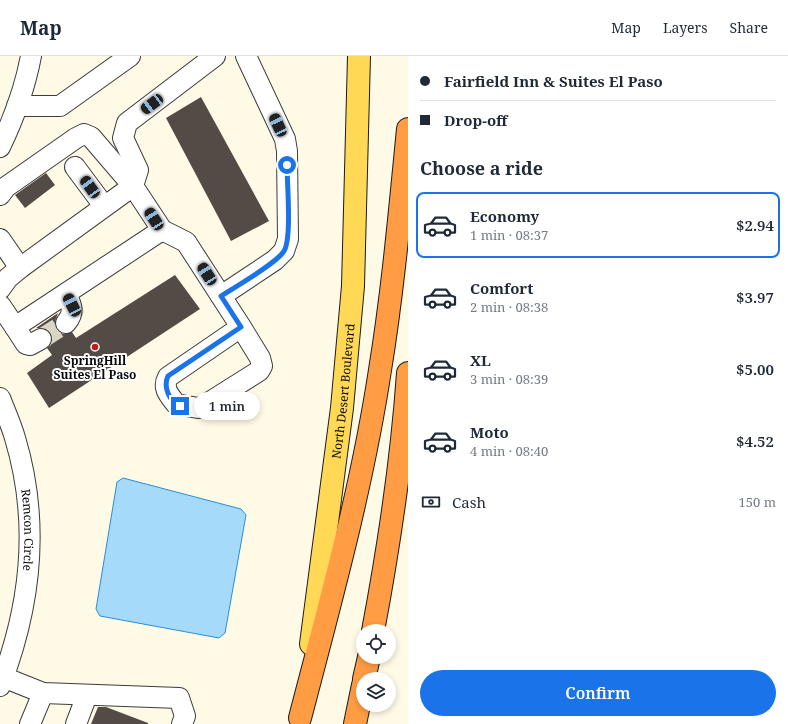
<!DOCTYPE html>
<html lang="en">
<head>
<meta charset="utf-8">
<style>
  body { margin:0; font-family:"Noto Serif",serif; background:#f2f2f3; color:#1f2937; height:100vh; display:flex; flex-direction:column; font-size:15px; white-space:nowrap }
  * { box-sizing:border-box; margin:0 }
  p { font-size:13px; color:#747a83 }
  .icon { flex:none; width:22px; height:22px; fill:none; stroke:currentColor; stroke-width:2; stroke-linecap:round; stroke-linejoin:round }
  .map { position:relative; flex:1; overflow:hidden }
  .side { display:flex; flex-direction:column; background:#fff; width:380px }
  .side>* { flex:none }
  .banner { display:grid; align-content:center; height:88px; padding:0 12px; background:#fff }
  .tools { position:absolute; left:356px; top:568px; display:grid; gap:8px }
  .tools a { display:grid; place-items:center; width:40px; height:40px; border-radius:50%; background:#fff; box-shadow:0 2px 6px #0003; font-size:20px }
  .end { position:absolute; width:18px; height:18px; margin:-9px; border:5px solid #1a73e8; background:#fff; box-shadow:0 0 0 2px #fff }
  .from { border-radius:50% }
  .bubble { position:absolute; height:28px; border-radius:14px; background:#fff; box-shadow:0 2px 6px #0003; font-size:13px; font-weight:600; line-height:28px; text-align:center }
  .car { position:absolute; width:12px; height:24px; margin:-12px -6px; border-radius:5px; box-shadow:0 0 3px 1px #0007; background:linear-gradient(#222 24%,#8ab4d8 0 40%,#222 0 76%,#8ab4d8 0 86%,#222 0) }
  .banner b { display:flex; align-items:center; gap:14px; height:38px; font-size:15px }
  .banner b+b { border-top:1px solid #e0e1e3 }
  .banner i { width:10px; height:10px; background:#1f2937 }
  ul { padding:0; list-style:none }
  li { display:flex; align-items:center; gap:12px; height:66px; margin:0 8px 6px; padding:0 4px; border:2px solid transparent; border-radius:8px }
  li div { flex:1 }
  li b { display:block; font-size:15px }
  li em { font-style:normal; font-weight:600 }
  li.selected { border-color:#1a73e8 }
  li>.icon { width:36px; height:36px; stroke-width:1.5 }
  h2 { padding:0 12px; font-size:18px; line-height:48px }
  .pay { display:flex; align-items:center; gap:10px; height:44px; padding:0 12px; font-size:15px }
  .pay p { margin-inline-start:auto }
  .primary-button { display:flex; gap:8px; margin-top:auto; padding:8px 12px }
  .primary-button a { flex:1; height:46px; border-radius:24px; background:#1a73e8; color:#fff; font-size:16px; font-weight:600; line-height:46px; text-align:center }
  header { display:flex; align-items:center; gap:24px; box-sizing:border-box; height:56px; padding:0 20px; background:#fff; border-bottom:1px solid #e0e1e3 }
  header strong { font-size:19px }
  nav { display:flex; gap:22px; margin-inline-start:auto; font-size:14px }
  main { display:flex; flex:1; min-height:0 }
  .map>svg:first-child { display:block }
  .water { fill:#a6dafb; stroke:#278fd8 }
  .building { fill:#534b45 }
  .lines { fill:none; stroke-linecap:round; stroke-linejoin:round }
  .minor-tunnel { stroke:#dad6c5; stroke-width:20; stroke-dasharray:20 10; stroke-linecap:butt }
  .minor-casing { stroke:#3c3c3c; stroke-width:22 }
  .major-casing { stroke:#1a1a1a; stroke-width:24 }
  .highway-casing { stroke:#1a1a1a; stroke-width:24 }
  .minor { stroke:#fff; stroke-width:20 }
  .major { stroke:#ffd856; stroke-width:22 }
  .highway { stroke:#ff9c44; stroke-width:22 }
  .route { stroke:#1a73e8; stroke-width:5 }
  .poi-dot { fill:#c3181e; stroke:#fff; stroke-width:1.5 }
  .labels { text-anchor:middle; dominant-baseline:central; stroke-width:4; stroke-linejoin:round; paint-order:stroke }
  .poi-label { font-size:12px; font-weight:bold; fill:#090909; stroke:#fff }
  .street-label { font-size:12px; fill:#090909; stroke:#fff }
</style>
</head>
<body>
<header>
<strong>Map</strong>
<nav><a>Map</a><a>Layers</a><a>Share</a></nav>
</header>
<main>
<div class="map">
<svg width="408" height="668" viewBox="0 0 408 668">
  <rect width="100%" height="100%" fill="#fffae6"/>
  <path class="water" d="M 123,422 L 241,453 L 246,459 L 225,577 L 219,582 L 100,560 L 96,553 L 117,426 Z"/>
  <path class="building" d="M 201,41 L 269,165 L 231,185 L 166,62 Z
    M 46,117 L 55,129 L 25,152 L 15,139 Z
    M 175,219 L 200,253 L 49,352 L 27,317 L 52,299 L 47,292 L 51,289 L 52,284 L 51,277 L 47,273 L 42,272 L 36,272 L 58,257 L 55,265 L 56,272 L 59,276 L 64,278 L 72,276 L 76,282 Z
    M 98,651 L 106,651 L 148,667 L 148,668 L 91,668 Z"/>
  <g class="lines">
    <path class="minor-tunnel" d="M 41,283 L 66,267"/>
    <defs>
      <g id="minor">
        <path d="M 215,0 L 127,67 L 123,82 L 138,114 L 133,130 L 162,174 L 186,186 L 241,271 L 260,302 L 262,310 L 259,315 L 205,349 L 198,352 L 176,348 C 169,339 162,332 168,321 L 241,271"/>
        <path d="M 17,50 L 60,50 L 130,0"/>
        <path d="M 0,91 C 14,62 25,32 31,0"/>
        <path d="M 75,111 L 104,150"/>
        <path d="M 0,139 L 6,131 L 76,82 L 84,78 L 91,81 L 133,130 L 20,212 L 8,222 L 0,233"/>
        <path d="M 0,183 L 20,212"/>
        <path d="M 66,238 C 72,250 75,256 66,267"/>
        <path d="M 221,240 L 275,204 L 284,195 L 288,183 L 287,95 L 285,83 L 246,0"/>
        <path d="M 0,249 L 15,271 L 162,174"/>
        <path d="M 15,271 L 26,288 L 30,289 L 41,283"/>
        <path id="s1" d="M 0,342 C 5,355 11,368 15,382 C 40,465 31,550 0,630"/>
        <path d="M 3,621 L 43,637 L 179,642 L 185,660 L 182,668"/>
        <path d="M 30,668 L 43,637"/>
        <path d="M 76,668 L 87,639"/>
      </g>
      <g id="major">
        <path id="s2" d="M 311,588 L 342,352 L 353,230 L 359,0"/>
      </g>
      <path id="highway" d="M 373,575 C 389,490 402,403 408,317
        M 364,623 L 369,601
        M 300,662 C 330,547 362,432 380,314 C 393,234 400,154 408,73
        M 355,668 L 363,629"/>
    </defs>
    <use href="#minor" class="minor-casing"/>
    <use href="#major" class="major-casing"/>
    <use href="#highway" class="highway-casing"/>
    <use href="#minor" class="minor"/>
    <use href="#major" class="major"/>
    <use href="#highway" class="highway"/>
  </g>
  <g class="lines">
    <path class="route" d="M 180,350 C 169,345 163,331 168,320 L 241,271 L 221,240 C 235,231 277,207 284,195 C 292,182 287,127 287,109"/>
  </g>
  <circle class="poi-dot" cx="95" cy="291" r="4"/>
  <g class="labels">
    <g class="poi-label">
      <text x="95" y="304">SpringHill<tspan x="95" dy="14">Suites El Paso</tspan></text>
    </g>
    <g class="street-label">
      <text stroke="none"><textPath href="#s2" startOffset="255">North Desert Boulevard</textPath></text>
      <text stroke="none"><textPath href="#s1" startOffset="136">Remcon Circle</textPath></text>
    </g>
  </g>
</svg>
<div class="tools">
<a><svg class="icon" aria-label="locate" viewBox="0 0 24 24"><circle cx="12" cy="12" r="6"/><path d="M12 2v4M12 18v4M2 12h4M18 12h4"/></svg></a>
<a><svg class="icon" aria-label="layers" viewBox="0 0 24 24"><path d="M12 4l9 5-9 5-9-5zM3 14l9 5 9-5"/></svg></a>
</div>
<i class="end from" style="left:287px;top:109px"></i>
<i class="end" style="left:180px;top:350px"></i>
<div class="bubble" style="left:194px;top:336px;width:66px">1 min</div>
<i class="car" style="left:152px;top:48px;rotate:233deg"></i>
<i class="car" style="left:278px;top:69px;rotate:335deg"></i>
<i class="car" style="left:90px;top:131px;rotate:324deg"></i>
<i class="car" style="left:154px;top:163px;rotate:327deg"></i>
<i class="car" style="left:207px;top:218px;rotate:327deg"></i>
<i class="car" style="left:72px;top:249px;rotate:333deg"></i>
</div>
<section class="side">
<div class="banner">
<b><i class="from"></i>Fairfield Inn &amp; Suites El Paso</b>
<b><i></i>Drop-off</b>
</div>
<h2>Choose a ride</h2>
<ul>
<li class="selected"><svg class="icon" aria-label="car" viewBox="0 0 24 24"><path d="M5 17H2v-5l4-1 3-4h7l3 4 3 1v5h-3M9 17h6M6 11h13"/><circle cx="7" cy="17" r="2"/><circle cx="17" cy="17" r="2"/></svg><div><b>Economy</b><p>1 min · 08:37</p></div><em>$2.94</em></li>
<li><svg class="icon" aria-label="car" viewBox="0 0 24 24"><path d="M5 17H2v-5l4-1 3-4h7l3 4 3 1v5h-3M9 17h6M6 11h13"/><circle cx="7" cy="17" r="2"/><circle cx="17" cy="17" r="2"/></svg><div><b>Comfort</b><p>2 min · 08:38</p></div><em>$3.97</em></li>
<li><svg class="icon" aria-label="car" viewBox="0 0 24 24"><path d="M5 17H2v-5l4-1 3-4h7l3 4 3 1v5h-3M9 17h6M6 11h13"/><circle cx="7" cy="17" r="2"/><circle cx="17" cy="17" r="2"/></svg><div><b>XL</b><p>3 min · 08:39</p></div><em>$5.00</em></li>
<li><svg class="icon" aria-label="car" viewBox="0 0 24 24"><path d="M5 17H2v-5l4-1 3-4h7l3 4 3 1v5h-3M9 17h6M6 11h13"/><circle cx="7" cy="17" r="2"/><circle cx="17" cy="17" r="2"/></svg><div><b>Moto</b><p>4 min · 08:40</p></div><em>$4.52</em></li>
</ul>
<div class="pay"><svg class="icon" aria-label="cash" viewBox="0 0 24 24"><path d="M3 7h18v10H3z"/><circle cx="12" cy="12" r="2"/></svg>Cash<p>150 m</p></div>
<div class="primary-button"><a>Confirm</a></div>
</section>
</main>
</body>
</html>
